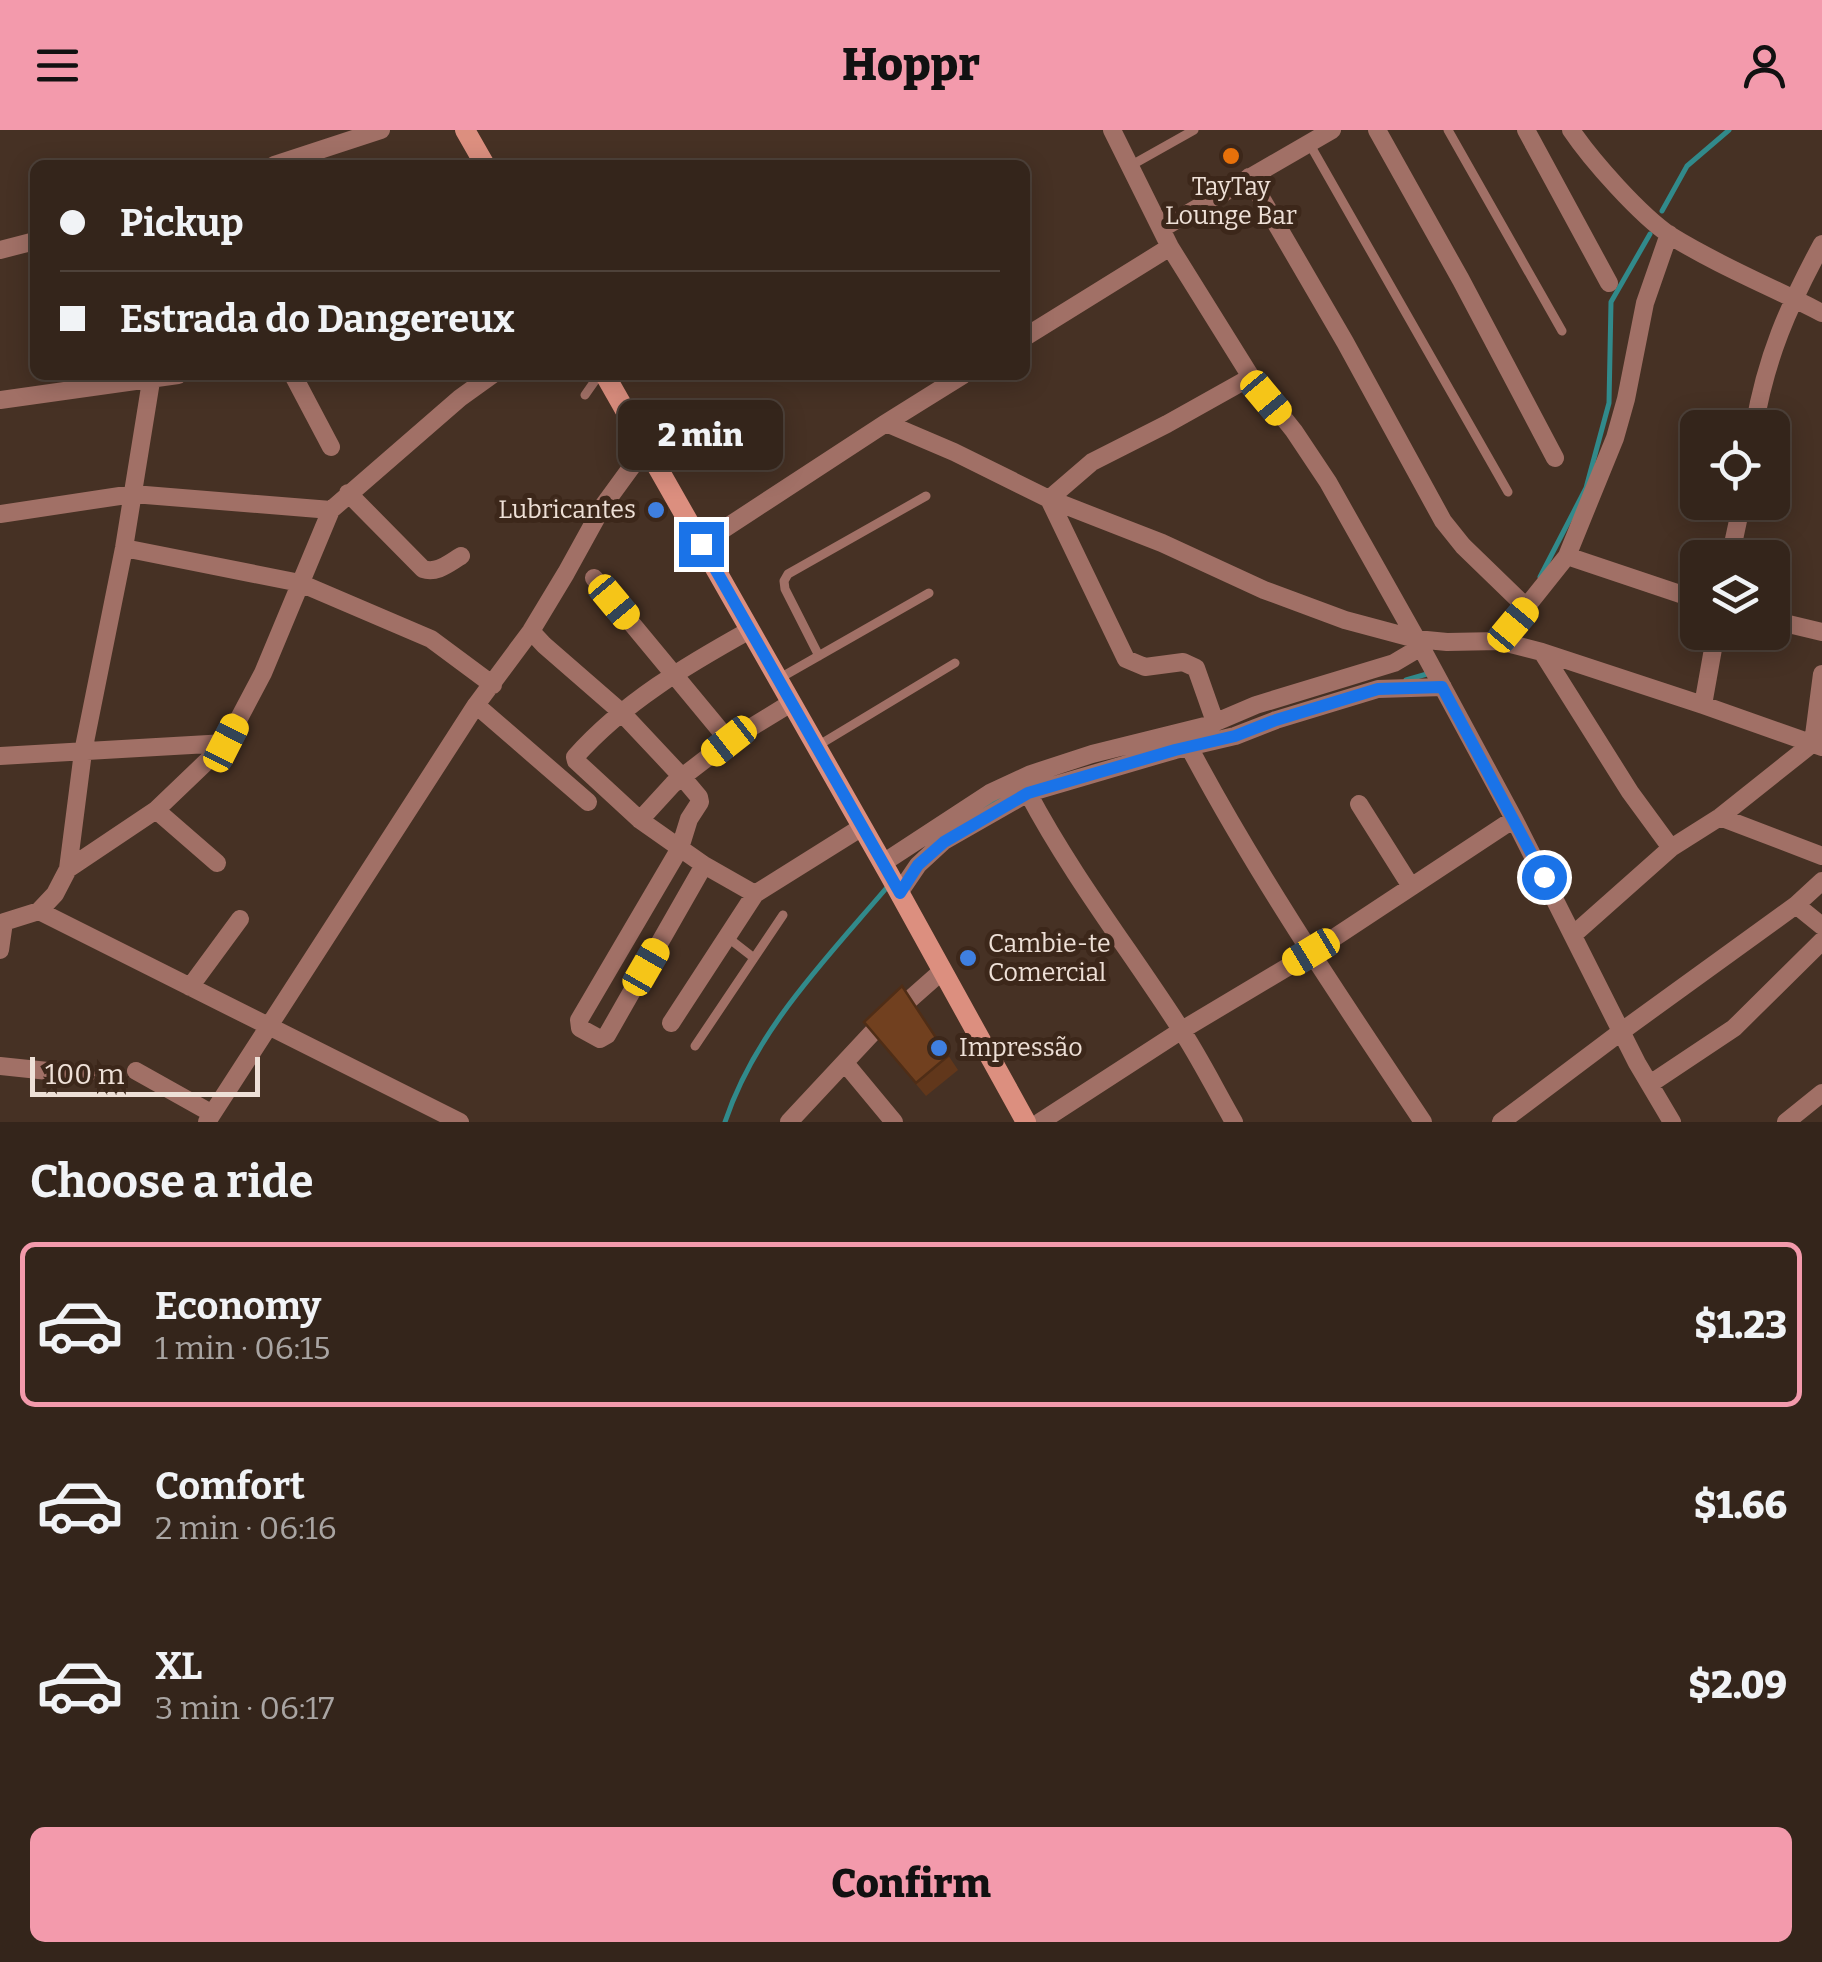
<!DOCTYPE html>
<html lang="en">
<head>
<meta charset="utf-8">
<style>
  body { margin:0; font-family:Bitter,serif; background:#3f3128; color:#f1f3f6; height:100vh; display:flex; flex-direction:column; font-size:38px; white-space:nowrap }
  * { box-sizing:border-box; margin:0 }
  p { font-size:32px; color:#a9a5a3 }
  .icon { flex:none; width:55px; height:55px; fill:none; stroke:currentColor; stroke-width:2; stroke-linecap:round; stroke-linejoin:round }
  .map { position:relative; height:992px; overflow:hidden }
  .sheet { display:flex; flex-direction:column; background:#34251b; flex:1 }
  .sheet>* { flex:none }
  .top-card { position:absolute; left:30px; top:30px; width:1000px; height:220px; border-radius:15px; box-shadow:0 5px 25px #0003,0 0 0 2px #4e423a; display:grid; align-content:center; height:220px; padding:0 30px; background:#34251b }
  .buttons { position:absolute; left:1680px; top:280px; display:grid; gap:20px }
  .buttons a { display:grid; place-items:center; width:110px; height:110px; border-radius:15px; background:#34251b; box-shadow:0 5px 25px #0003,0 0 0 2px #4e423a; font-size:50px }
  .scale { position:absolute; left:30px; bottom:25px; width:230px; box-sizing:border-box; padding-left:10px; border:5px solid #eee0d7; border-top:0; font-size:28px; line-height:35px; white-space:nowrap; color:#eee0d7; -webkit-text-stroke:8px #3c271a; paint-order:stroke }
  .end { position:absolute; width:45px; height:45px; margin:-22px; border:12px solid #1a73e8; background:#fff; box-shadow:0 0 0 5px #fff }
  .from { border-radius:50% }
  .bubble { position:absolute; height:70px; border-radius:15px; background:#34251b; box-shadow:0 5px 25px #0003,0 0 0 2px #4e423a; font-size:32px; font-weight:800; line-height:70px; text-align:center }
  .car { position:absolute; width:30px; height:60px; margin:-30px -15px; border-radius:12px; box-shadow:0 0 8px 2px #0007; background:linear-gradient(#f5c518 24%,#345 0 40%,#f5c518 0 76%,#345 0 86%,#f5c518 0) }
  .top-card b { display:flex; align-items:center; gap:35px; height:95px; font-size:38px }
  .top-card b+b { border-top:2px solid #4e423a }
  .top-card i { width:25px; height:25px; background:#f1f3f6 }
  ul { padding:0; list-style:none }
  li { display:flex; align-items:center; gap:30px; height:165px; margin:0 20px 15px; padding:0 10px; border:5px solid transparent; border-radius:15px }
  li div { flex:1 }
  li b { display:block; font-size:38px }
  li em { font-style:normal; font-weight:800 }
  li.on { border-color:#f39aac }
  li>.icon { width:90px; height:90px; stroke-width:1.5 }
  h2 { padding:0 30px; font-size:45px; line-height:120px }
  .action { display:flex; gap:20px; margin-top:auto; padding:20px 30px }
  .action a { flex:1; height:115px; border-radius:15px; background:#f39aac; color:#111; font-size:40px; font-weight:800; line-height:115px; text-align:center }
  header { display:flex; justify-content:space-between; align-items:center; height:130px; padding:0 30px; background:#f39aac; color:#111; font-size:45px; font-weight:800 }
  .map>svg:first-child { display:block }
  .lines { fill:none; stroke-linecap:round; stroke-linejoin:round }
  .stream { stroke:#318a8b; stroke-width:5 }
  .service { stroke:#a17066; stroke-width:9 }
  .minor { stroke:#a17066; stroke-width:18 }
  .secondary { stroke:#dc8f7f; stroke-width:20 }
  .wall { fill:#61371b }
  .building { fill:#71401f; stroke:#4f2d16; stroke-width:2.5 }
  .route { stroke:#1a73e8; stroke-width:12 }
  .food-dot { fill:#e8710a; stroke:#3c271a; stroke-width:4 }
  .shop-dot { fill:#3f7fe0; stroke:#3c271a; stroke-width:4 }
  .labels { text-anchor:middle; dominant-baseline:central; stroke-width:10; stroke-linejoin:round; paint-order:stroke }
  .poi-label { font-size:25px; fill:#eee0d7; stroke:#3c271a; text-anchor:start }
</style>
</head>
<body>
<header><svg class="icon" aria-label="menu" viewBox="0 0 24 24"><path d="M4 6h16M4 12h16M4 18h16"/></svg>Hoppr<svg class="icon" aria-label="person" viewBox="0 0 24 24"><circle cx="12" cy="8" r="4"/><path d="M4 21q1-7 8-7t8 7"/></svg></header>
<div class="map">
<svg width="1822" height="992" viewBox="0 0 1822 992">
  <rect width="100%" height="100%" fill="#463124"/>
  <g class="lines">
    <path class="stream" d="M 1662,81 L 1687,36 L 1729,0
      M 1540,447 L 1586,358 L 1609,273 L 1611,172 L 1650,104
      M 1406,550 L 1427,544
      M 978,682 L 1012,663
      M 725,992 C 756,899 827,828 889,755"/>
    <path class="service" d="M 1448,0 L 1562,201
      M 1309,13 L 1508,362
      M 1130,36 L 1194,0
      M 585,265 L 599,245
      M 819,526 L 785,459 L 784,451 L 788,444 L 926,366
      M 780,548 L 929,463
      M 819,615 L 955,533
      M 727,807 L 754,828
      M 695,916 L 783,785"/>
    <path class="minor" d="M 1112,0 L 1170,117 L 1251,247 L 1294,301 L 1328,352 L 1421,517 L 1514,689 L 1637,933 L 1672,992
      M 1377,0 L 1461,150 L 1555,328
      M 1526,0 L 1609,153
      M 1571,0 C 1592,31 1640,85 1671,106 C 1719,136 1772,157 1822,183
      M 274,35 L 381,0
      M 1249,47 L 1345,212 L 1443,391 L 1463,416 L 1527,478
      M 1161,99 L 1332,0
      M 0,120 L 35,111
      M 1025,207 L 1170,117
      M 293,245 L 331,317
      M 0,270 L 178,245
      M 886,293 L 954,322 L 1049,369 L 1162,413 L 1264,460 L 1345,490 L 1416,509 L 1447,512 L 1499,511 L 1542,522 L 1703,575 L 1822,617
      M 1754,298 C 1766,227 1788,177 1822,114
      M 348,363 L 423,439 C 437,444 449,433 461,426
      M 0,384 L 133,364 L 331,380
      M 701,414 L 886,293 L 963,245
      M 124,418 L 300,453 L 431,509 L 493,555
      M 1567,426 L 1615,308 L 1626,269 L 1645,173 L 1669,104
      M 1730,428 L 1742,372
      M 594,448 L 729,611
      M 1772,490 L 1822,502
      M 750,500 C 687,535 624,572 575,627 L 576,631 L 640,690 L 704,735 L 755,764
      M 531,501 L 544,515 L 621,582 L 683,648 L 699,667 L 700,672 L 689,689 L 680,718 L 579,890 L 580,898 L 600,909 L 607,905 L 704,735
      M 1499,511 L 1567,426 L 1698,470
      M 1542,522 L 1630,662 L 1671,718
      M 476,575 L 588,672
      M 1703,575 L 1716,502
      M 1213,593 L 1214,589 L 1196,538 L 1183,532 L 1145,537 L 1126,529 L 1049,369 L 1092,332 L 1167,294 L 1251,247
      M 1189,617 C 1258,747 1341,869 1423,992
      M 0,626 L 226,613
      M 1028,663 C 1072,746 1129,819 1180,898 C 1200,928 1216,961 1234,992
      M 1359,674 L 1410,755
      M 156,680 L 217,733
      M 1720,687 L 1822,726
      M 640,690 L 673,654 L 729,611 L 791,573
      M 883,733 L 990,663 L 1031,644 L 1092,624 L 1209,595 L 1256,575 L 1394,533 L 1421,517
      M 68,739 L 83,622 L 124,418 L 152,245
      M 899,763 L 918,735 L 944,711 L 1028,663 L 1175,620 L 1235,606 L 1276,590 L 1378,559 L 1443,557
      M 1796,775 L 1822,796
      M 39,781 L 460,992
      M 1573,805 L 1671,718 L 1720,687 L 1813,613 L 1822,544
      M 0,820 L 4,792 L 39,781 L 55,764 L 68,739 L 156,680 L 226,613 L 263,543 L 331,380 L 460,268 L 492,245
      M 190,857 L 240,789
      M 671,893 L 755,764 L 862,697
      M 845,933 L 894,992
      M 0,936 L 86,945
      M 136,941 L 211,983
      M 1650,954 L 1734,898 L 1822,811
      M 207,992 L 476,575 L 531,501 L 566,443 L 603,376 L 646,317
      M 789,992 L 873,902 L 942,841
      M 1040,992 L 1182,900 L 1311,823 L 1514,689
      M 1501,992 L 1622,901 L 1796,775 L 1822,751
      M 1786,992 L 1822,963"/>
    <path class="secondary" d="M 465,0 L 485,35
      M 605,245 L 889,744 L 1026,992"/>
  </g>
  <path class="wall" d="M 902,856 L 958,940 L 926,966 L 864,892 Z"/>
  <path class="building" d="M 902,856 L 948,926 L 916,953 L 864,892 Z"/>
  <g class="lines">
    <path class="route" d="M 701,414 L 900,763 L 918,735 L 944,712 L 1028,663 L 1175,620 L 1235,606 L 1276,590 L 1378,559 L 1442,557 L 1544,747"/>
  </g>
  <circle class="food-dot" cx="1231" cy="26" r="10"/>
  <g class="shop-dot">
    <circle cx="656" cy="380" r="10"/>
    <circle cx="968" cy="828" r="10"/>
    <circle cx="939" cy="918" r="10"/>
  </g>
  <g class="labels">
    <g class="poi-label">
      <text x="1231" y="57" text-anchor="middle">TayTay<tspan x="1231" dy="29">Lounge Bar</tspan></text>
      <text x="636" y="380" text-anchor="end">Lubricantes</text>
      <text x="988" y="814">Cambie-te<tspan x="988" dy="29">Comercial</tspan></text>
      <text x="959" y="918">Impressão</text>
    </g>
  </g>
</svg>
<div class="buttons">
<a><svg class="icon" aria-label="locate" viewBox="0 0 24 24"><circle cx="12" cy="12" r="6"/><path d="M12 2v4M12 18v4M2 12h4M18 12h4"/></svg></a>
<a><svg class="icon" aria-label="layers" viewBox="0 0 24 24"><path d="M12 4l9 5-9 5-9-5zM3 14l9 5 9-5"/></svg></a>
</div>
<div class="scale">100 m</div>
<i class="end from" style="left:1544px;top:747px"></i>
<i class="end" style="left:701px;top:414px"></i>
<div class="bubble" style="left:618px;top:270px;width:165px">2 min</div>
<i class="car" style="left:1266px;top:268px;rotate:140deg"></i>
<i class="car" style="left:614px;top:472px;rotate:140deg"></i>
<i class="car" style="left:1513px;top:495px;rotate:40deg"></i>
<i class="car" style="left:729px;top:611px;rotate:232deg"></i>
<i class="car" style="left:226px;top:613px;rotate:27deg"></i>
<i class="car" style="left:1311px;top:822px;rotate:239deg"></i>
<i class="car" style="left:646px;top:837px;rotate:30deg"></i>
<div class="top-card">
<b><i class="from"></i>Pickup</b>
<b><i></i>Estrada do Dangereux</b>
</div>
</div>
<section class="sheet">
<h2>Choose a ride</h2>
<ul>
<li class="on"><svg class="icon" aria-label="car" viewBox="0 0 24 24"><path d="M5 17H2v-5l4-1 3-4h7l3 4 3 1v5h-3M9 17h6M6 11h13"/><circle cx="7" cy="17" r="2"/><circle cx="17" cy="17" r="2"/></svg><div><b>Economy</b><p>1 min · 06:15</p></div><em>$1.23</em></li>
<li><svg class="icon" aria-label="car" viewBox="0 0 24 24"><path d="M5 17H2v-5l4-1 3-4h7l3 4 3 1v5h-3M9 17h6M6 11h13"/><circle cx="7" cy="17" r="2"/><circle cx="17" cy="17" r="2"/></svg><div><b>Comfort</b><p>2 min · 06:16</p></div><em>$1.66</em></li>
<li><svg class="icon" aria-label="car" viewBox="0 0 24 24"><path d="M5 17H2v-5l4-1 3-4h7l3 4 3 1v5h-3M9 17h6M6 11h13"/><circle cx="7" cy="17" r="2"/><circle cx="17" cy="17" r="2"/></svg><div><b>XL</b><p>3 min · 06:17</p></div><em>$2.09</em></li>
</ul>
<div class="action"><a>Confirm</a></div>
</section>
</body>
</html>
